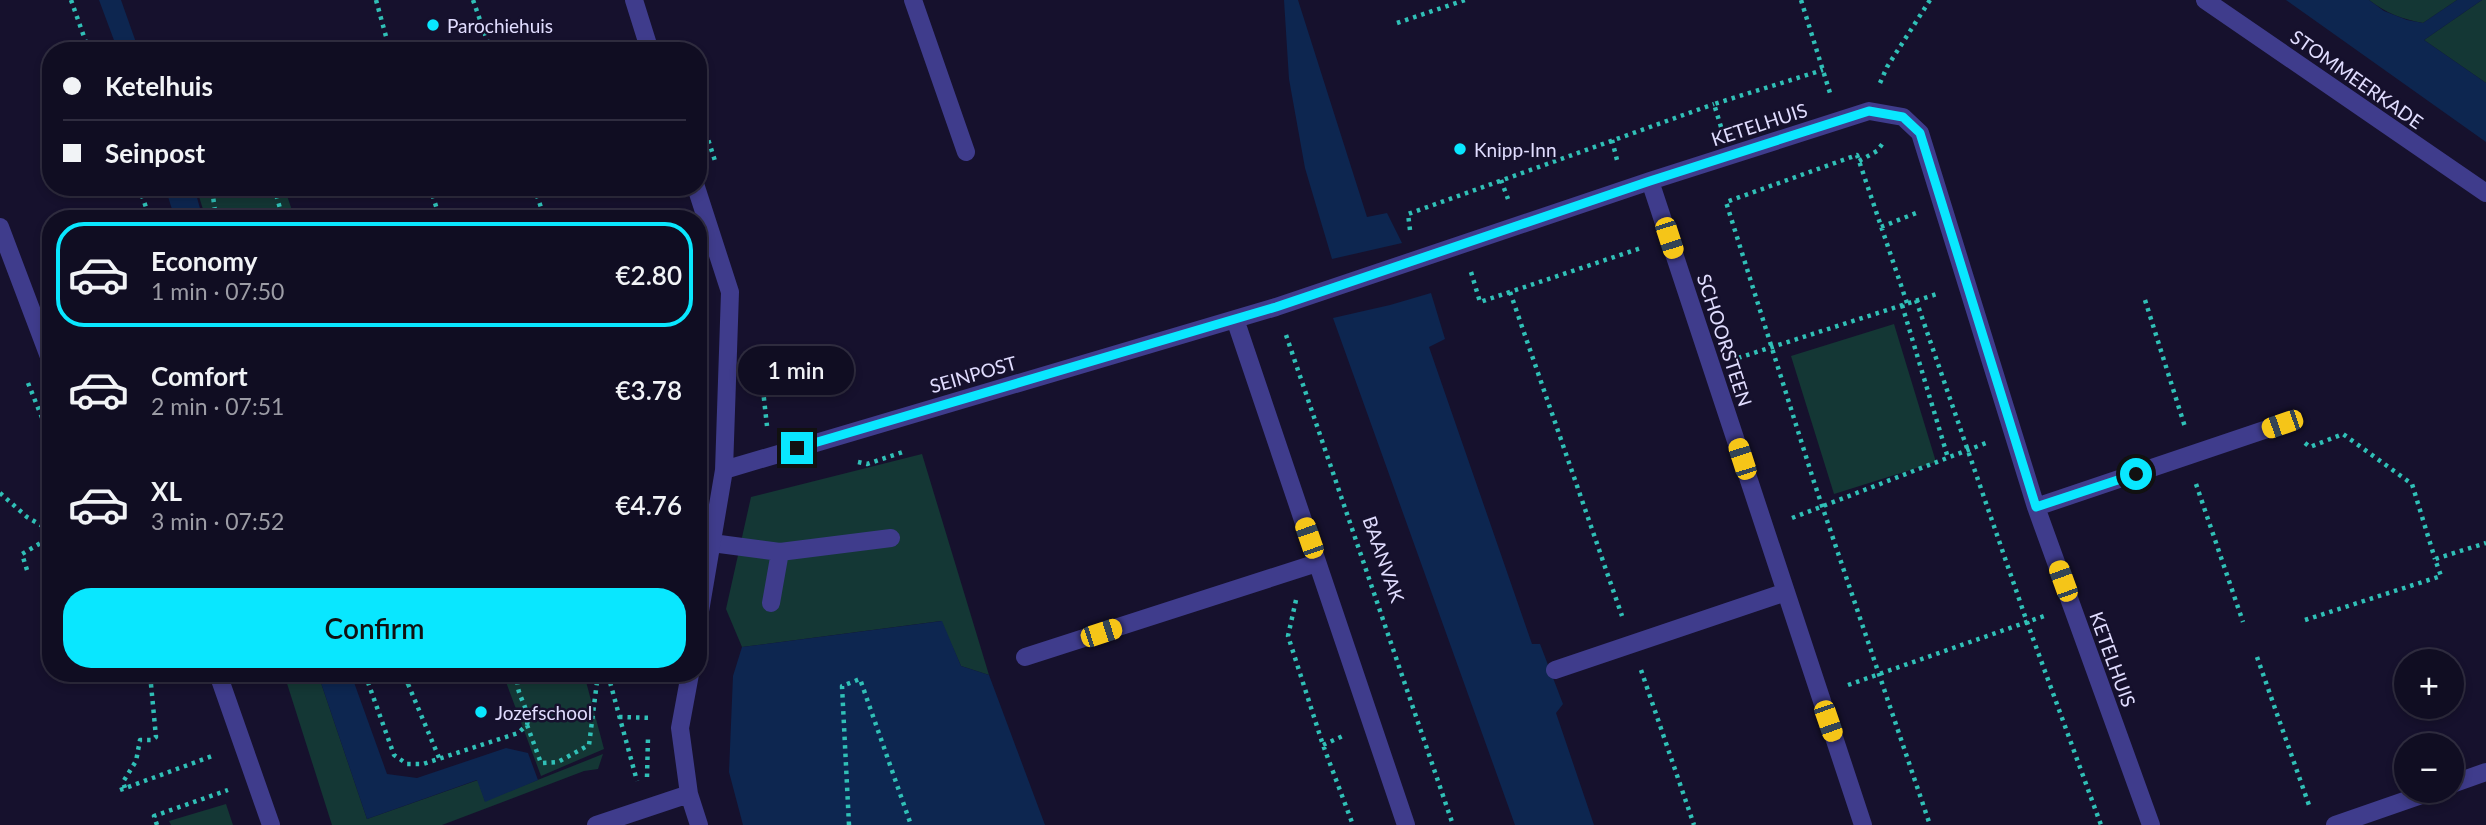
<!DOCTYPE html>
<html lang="en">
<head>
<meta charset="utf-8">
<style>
  body { margin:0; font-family:Lato,sans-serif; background:#19162a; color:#f1f3f6; height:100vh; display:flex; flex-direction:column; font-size:26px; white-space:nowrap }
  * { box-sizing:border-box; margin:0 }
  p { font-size:23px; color:#9c9ca5 }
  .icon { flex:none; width:38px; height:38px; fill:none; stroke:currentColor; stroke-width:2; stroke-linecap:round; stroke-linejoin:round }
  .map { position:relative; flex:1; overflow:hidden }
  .sheet { position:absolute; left:42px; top:210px; width:665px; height:472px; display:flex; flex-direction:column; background:#100d22; border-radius:28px; box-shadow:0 4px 10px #0003,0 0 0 2px #302d40 }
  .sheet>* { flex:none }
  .top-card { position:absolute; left:42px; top:42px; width:665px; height:154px; border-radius:28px; box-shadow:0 4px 10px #0003,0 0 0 2px #302d40; display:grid; align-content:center; height:154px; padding:0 21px; background:#100d22 }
  .tools { position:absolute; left:2394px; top:649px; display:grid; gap:14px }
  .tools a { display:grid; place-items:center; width:70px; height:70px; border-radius:50%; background:#100d22; box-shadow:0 4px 10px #0003,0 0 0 2px #302d40; font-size:35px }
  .end { position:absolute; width:32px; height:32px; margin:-16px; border:9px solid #09e7ff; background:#111; box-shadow:0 0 0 4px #111 }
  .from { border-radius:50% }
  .bubble { position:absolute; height:49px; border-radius:24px; background:#100d22; box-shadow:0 4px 10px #0003,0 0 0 2px #302d40; font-size:23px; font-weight:600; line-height:49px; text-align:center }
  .car { position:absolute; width:21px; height:42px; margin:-21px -10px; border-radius:9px; box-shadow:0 0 5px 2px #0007; background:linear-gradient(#f5c518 24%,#345 0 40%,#f5c518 0 76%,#345 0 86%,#f5c518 0) }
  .top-card b { display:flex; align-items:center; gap:24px; height:66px; font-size:26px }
  .top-card b+b { border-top:2px solid #302d40 }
  .top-card i { width:18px; height:18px; background:#f1f3f6 }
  ul { padding:12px 0 0; list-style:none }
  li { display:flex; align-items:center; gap:21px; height:105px; margin:0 14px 10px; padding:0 7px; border:4px solid transparent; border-radius:28px }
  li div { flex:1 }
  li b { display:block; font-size:26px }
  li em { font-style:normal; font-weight:600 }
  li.active { border-color:#09e7ff }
  li>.icon { width:63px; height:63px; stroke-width:1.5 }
  .cta { display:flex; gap:14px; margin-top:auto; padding:14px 21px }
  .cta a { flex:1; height:80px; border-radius:28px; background:#09e7ff; color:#111; font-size:28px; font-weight:600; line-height:80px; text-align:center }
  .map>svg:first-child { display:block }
  .green { fill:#143735 }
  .water { fill:#0d2650 }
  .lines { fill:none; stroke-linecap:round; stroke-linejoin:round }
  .path { stroke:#30c0b7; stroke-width:4.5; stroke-dasharray:3.5 5; stroke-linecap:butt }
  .service { stroke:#3f3c8c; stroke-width:18 }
  .minor { stroke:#3f3c8c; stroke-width:18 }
  .route { stroke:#09e7ff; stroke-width:9 }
  .poi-dot { fill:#09e7ff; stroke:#16112d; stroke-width:2.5 }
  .labels { text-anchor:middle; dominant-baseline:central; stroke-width:5; stroke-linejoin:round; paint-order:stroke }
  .poi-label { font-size:19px; fill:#e1ddff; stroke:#16112d; text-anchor:start }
  .street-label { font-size:19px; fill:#e1ddff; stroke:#16112d }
</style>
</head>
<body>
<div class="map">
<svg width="2486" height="825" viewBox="0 0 2486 825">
  <rect width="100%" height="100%" fill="#16112d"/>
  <path class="green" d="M 2369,0 L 2457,0 L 2423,23 C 2402,19 2386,13 2369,0 Z
    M 2482,0 L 2486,0 L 2486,83 L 2424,40 Z
    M 196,187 L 284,187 L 295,219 L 206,219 Z
    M 1894,324 L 1936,462 L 1834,494 L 1791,356 Z
    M 922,454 L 989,675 L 961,666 L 941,621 L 742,647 L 726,609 L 751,497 Z
    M 284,674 L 318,674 L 367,819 L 478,780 L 485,801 L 603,754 L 598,769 L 584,771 L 442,825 L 332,825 Z
    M 503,674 L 584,674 L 604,749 L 541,776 Z
    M 226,804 L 233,825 L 171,825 L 169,821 Z"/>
  <path class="water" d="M 99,0 L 121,0 L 139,51 L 118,51 Z
    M 1284,0 L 1298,0 L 1367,217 L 1387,213 L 1402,243 L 1332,259 L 1305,168 L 1289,79 Z
    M 2286,0 L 2369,0 L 2384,11 L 2407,20 L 2423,23 L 2457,0 L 2482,0 L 2424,40 L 2486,83 L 2486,142 Z
    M 165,187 L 194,187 L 203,219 L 175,219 Z
    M 1431,293 L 1445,339 L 1429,347 L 1532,644 L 1540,644 L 1563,704 L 1556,713 L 1594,825 L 1515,825 L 1333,318 L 1390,305 Z
    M 942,621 L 961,666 L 989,675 L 1045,825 L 743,825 L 729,772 L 733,676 L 742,647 Z
    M 318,674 L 351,674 L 387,774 L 417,778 L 506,748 L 528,753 L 538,780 L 485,802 L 477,780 L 367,819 Z"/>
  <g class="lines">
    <path class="path" d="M 71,0 L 89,51
      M 376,0 L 390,51
      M 473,0 L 488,43 L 478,46
      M 1801,0 L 1830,93
      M 1397,23 L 1465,0
      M 1880,83 L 1887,67 L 1930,0
      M 698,108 L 716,164
      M 1721,127 L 1714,104 L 1823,70
      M 1612,140 L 1617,160
      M 1859,161 L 1877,151 L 1883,143
      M 1501,180 L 1508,199
      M 139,187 L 150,219
      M 274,187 L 283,219
      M 430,187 L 440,219
      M 534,187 L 545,219
      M 216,219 L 213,196 L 218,187
      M 1881,227 L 1916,213
      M 1410,230 L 1408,214 L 1714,104
      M 1471,272 L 1480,302 L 1641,248
      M 1510,292 L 1622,616
      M 1916,300 L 2027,622 L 2101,825
      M 2145,300 L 2185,427
      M 1907,303 L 1857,155 L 1726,202 L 1814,482 L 1930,825
      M 1902,305 L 1948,458
      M 1286,335 L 1453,825
      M 1738,358 L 1940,293
      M 761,372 L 767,426
      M 28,383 L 51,440
      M 2305,443 L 2310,447 L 2343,434 L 2412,484 L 2435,559
      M 858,462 L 867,464 L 903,452
      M 2196,484 L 2243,622
      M 0,493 L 27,517 L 51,531
      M 1792,518 L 1986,443
      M 27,570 L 22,554 L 51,537
      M 1296,600 L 1288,636 L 1323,745 L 1353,825
      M 2305,620 L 2441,576 L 2435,559 L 2486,543
      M 2257,657 L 2310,808
      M 1641,670 L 1694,825
      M 365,674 L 394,755 L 407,764 L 423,764 L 518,733 L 527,725 C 531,706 512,693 519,674
      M 405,674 L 408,684 L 422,676
      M 611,674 L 610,682 L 637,781
      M 408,684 L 440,760
      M 1848,685 L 2044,616
      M 619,717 L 653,718
      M 527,725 L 541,763 L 558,762 L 589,745 L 598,674
      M 1323,745 L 1345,735
      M 647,777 L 648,737
      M 125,788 L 123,782 L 136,761 L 140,740 L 152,740 L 156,737 L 150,674
      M 120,790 L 215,755
      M 157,825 L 154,816 L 228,790
      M 849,825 L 842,686 L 860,679 L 911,825"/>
    <path class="service" d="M 712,543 L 780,552 L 891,538
      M 771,603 L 780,552"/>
    <path class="minor" d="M 634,0 L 650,51
      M 913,0 L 966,152
      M 2205,0 L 2486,193
      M 1650,181 L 1863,825
      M 696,187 L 730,292 L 724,470 L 698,623
      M 0,227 L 51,362
      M 1235,319 L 1406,825
      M 724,470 L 1276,307 L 1650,181 L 1869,111 L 1903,117 L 1920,133 L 2036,507 L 2151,825
      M 2036,507 L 2282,424
      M 1025,657 L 1317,563
      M 1555,670 L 1786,592
      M 218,674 L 271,825
      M 690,674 L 680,728 L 689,794 L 699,825
      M 2452,784 L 2486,772
      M 596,825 L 689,794
      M 2335,825 L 2433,791"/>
  </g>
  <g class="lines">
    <path class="route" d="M 797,448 L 1276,307 L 1650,181 L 1869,111 L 1903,117 L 1920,133 L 2036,507 L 2136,474"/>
  </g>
  <g class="poi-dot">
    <circle cx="433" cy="25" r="7"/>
    <circle cx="1460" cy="149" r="7"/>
    <circle cx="481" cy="712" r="7"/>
  </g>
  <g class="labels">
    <g class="poi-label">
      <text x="447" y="25">Parochiehuis</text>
      <text x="1474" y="149">Knipp-Inn</text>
      <text x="495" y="712">Jozefschool</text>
    </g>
    <g class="street-label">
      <text transform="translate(2357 79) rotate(35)">STOMMEERKADE</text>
      <text transform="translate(1759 124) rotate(-18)">KETELHUIS</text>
      <text transform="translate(1725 340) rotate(72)">SCHOORSTEEN</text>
      <text transform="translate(973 374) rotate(-16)">SEINPOST</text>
      <text transform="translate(1384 559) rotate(71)">BAANVAK</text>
      <text transform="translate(2113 659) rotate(70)">KETELHUIS</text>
    </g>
  </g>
</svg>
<div class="tools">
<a>+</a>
<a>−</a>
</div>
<i class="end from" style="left:2136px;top:474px"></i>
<i class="end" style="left:797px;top:448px"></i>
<div class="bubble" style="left:738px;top:346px;width:116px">1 min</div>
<i class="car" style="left:1669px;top:238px;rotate:162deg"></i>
<i class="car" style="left:2282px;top:424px;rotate:251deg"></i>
<i class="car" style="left:1742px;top:459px;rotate:342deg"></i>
<i class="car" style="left:1309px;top:538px;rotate:341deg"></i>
<i class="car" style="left:2063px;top:581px;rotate:340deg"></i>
<i class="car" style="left:1101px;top:633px;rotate:72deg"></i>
<i class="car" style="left:1828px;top:721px;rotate:161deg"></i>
<div class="top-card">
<b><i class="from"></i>Ketelhuis</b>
<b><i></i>Seinpost</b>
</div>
<section class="sheet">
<ul>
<li class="active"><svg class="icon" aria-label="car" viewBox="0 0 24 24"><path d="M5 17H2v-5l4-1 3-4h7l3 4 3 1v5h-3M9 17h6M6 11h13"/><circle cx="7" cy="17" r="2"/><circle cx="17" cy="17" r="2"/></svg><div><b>Economy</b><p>1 min · 07:50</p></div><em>€2.80</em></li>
<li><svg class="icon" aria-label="car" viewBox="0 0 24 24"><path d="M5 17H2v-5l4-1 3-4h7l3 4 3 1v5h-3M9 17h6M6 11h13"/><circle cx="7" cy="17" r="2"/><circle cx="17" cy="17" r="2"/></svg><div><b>Comfort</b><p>2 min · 07:51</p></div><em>€3.78</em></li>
<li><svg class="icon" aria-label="car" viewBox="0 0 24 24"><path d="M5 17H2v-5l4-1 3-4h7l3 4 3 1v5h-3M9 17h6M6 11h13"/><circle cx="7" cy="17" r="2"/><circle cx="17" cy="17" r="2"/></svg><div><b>XL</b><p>3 min · 07:52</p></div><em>€4.76</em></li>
</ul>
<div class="cta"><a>Confirm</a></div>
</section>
</div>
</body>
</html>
